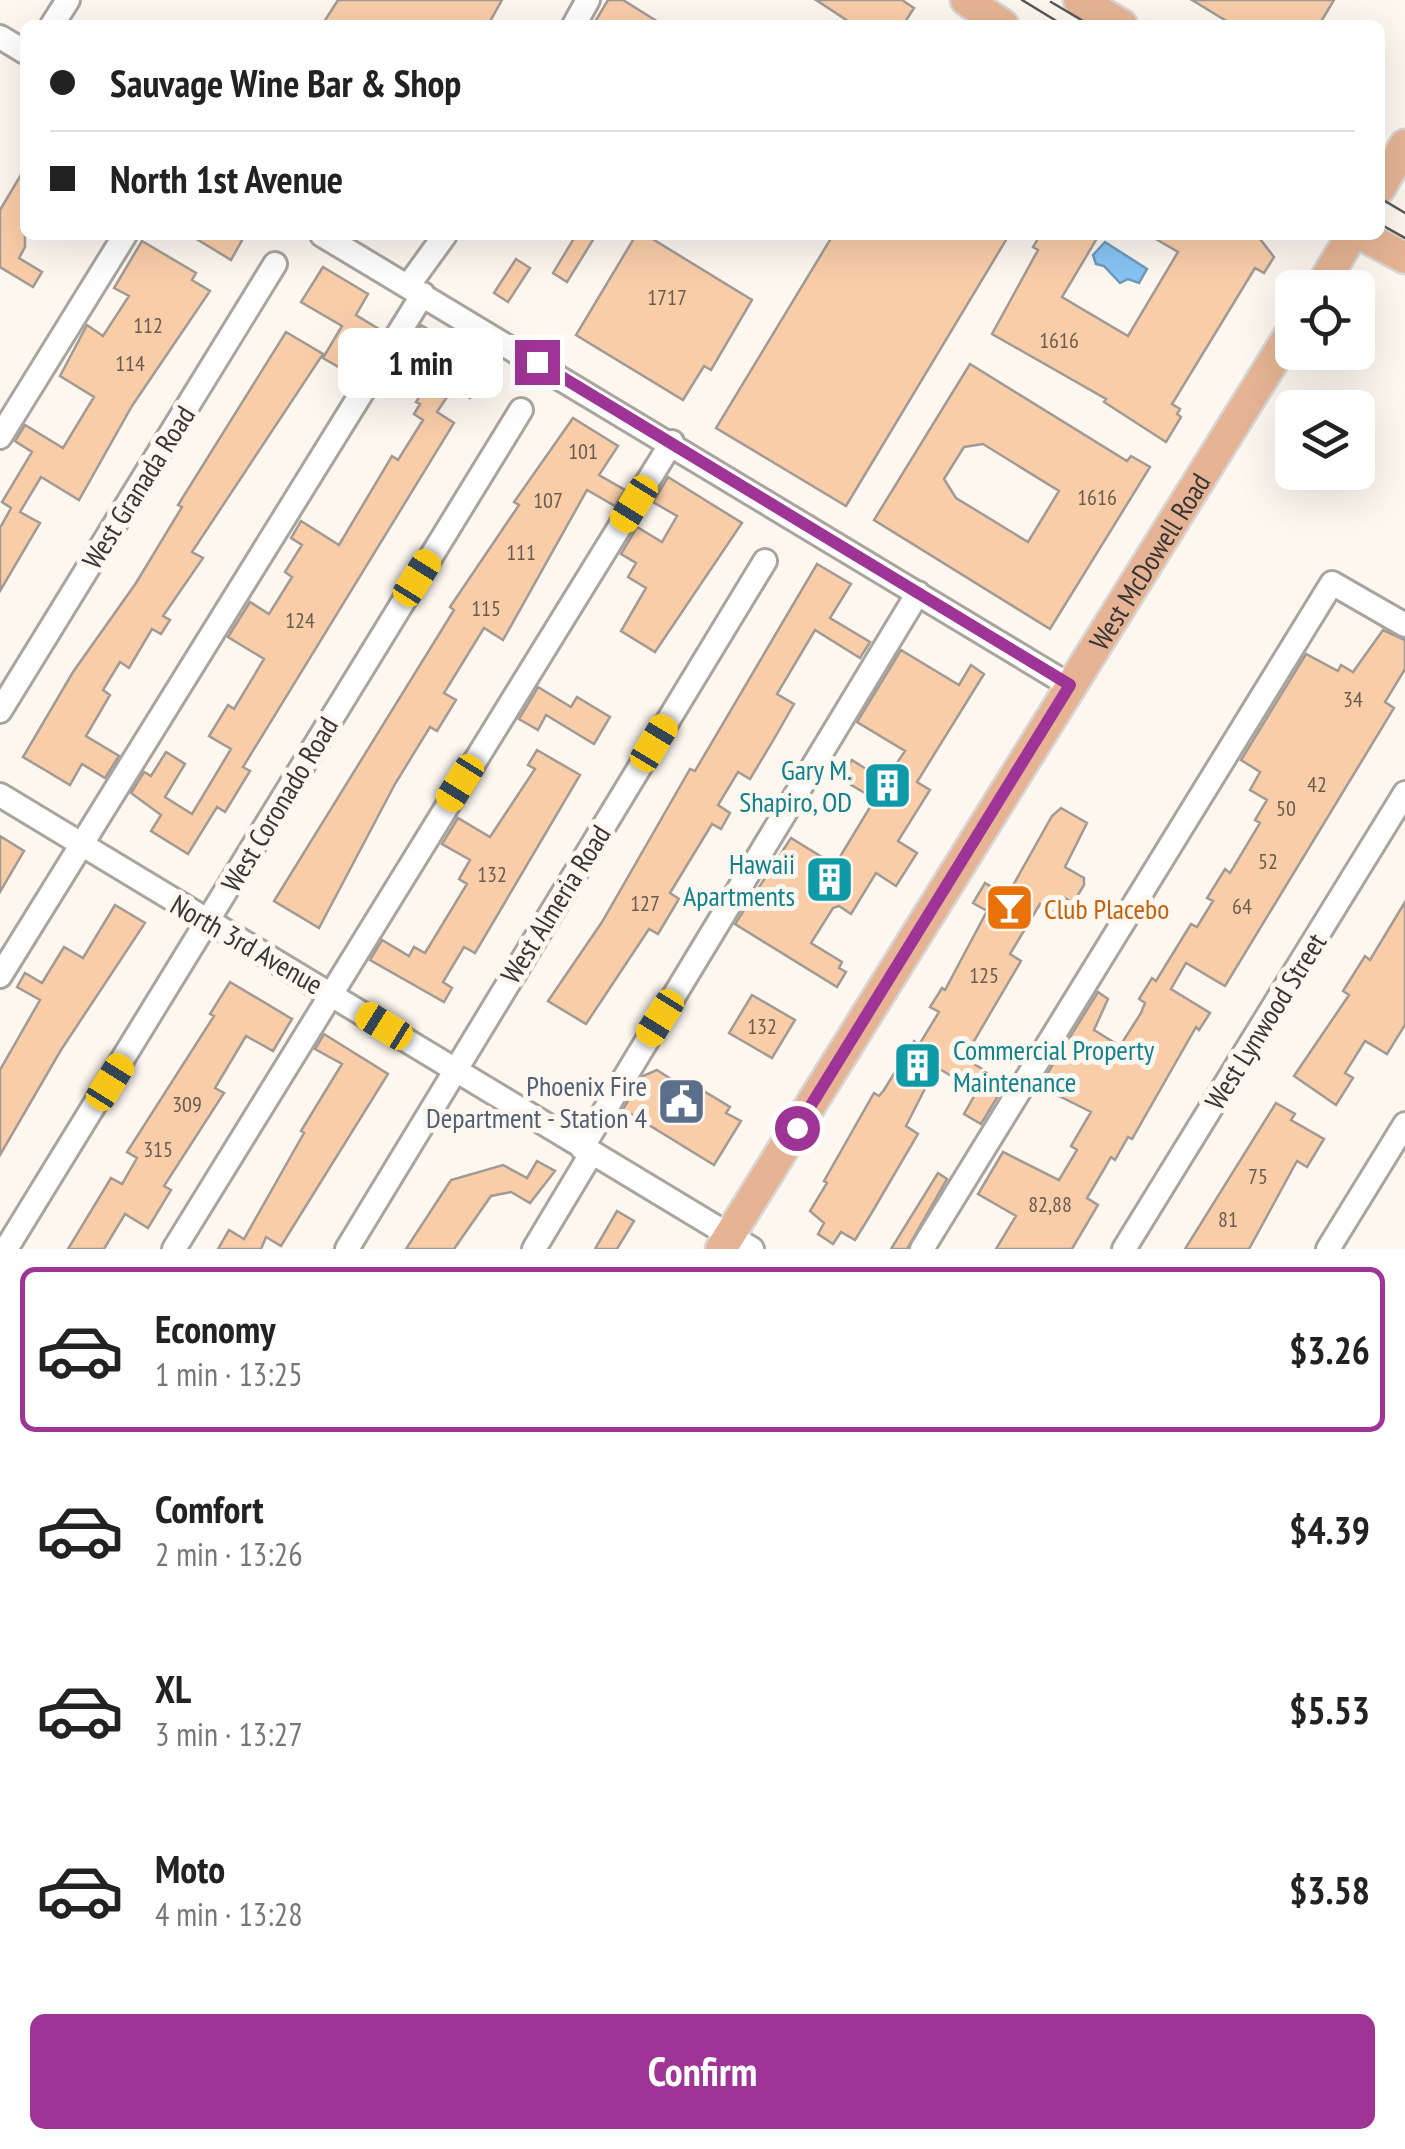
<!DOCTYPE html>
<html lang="en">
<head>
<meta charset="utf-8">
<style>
  body { margin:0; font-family:"PT Sans Narrow",sans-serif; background:#f2f2f2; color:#222; height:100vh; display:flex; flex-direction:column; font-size:38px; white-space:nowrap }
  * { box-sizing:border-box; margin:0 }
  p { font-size:32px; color:#767676 }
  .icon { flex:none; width:55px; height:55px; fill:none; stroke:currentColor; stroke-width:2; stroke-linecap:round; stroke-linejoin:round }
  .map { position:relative; height:1249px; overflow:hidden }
  .drawer { display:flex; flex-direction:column; background:#fff; flex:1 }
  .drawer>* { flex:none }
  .top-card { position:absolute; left:20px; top:20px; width:1365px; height:220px; border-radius:15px; box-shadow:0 10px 40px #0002; display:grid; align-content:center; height:220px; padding:0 30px; background:#fff }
  .fabs { position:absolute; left:1275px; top:270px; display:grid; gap:20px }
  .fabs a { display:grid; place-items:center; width:100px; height:100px; border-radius:15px; background:#fff; box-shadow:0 10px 40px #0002; font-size:50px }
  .end { position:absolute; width:45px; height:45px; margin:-22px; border:12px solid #9e3495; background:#fff; box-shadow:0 0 0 5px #fff }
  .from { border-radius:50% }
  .bubble { position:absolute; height:70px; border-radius:15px; background:#fff; box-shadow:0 10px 40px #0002; font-size:32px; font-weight:700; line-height:70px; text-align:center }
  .car { position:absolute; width:30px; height:60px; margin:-30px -15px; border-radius:12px; box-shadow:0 0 8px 2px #0007; background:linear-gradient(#f5c518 24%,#345 0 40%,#f5c518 0 76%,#345 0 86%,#f5c518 0) }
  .top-card b { display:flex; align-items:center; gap:35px; height:95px; font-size:38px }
  .top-card b+b { border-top:2px solid #e0e0e0 }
  .top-card i { width:25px; height:25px; background:#222 }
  ul { padding:18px 0 0; list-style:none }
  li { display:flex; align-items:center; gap:30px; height:165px; margin:0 20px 15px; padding:0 10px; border:5px solid transparent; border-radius:15px }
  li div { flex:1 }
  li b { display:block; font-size:38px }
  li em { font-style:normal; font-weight:700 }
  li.current { border-color:#9e3495 }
  li>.icon { width:90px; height:90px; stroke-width:1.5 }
  .cta { display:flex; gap:20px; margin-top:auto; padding:20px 30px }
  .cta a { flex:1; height:115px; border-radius:15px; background:#9e3495; color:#fff; font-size:40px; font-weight:700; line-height:115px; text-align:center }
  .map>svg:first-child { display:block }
  .water { fill:#87c4f4; stroke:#6f99ba; stroke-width:2.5 }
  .building { fill:#f9cda8; stroke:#a19a95; stroke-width:2.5; fill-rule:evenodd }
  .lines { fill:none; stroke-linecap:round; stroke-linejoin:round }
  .minor-casing { stroke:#a9a49d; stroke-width:28 }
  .major-casing { stroke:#d7d7d6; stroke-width:35 }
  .minor { stroke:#fff; stroke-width:22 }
  .major { stroke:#e6b494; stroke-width:30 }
  .tram { stroke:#595754; stroke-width:2.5 }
  .route { stroke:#9e3495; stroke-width:12 }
  .labels { text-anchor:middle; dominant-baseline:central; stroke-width:10; stroke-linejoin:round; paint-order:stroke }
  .number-label { font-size:22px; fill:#685c51 }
  .street-label { font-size:28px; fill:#383634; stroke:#fdf7f0 }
  .culture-label { font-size:28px; fill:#0d838f; stroke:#fdf7f0; text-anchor:end }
  .food-label { font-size:28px; fill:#c56008; stroke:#fdf7f0; text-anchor:start }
  .service-label { font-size:28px; fill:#4e5e75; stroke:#fdf7f0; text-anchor:end }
</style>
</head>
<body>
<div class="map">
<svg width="1405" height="1249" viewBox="0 0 1405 1249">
  <rect width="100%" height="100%" fill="#fdf7f0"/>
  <path class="water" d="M 1105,242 L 1147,269 L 1139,283 L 1128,279 L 1120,283 L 1104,266 L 1096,264 L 1093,255 Z"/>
  <path class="building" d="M 338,0 L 502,0 L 488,25 L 322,25 Z
    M 608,0 L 623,0 L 663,25 L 593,25 Z
    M 816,0 L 902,0 L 914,8 L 903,25 L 854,25 Z
    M 1192,0 L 1334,0 L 1319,25 L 1233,25 Z
    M 25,168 L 25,247 L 19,258 L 42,272 L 33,287 L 0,267 L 0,210 Z
    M 190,235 L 245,235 L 231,260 Z
    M 576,235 L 596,235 L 567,282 L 553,273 Z
    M 636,235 L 646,235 L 752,300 L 711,370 L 704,366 L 683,400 L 576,335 Z
    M 833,235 L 997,235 L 1006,240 L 846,506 L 716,428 Z
    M 1040,235 L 1099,235 L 1062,297 L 1128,336 L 1178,252 L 1149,235 L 1257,235 L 1274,257 L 1264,273 L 1255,268 L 1172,404 L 1180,409 L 1177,414 L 1181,417 L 1166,442 L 1104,402 L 1106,399 L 992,334 L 1038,250 L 1033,247 Z
    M 142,241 L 196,273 L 192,280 L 210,291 L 132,406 L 79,500 L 41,477 L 20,512 L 40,523 L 0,591 L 0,528 L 11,508 L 2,502 L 32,452 L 15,441 L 25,425 L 63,448 L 94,397 L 60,376 L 87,325 L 103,336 L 129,296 L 114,288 Z
    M 516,259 L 530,268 L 508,302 L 494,293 Z
    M 323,267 L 368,294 L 356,315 L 382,331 L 368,354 L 355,346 L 342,369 L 323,358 L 342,326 L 301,302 Z
    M 421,325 L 473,356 L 466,366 L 483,376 L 470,398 L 453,388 L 437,412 L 454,423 L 243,767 L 250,771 L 225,812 L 217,807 L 188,854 L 151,831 L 161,815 L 131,793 L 144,772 L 151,776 L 166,752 L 185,764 L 165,797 L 192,814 L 231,749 L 209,736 L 228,705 L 234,709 L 264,659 L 228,637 L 250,602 L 269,614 L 292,577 L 285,572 L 302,545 L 291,538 L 301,521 L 339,545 L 392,456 L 398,460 L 423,420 L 414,414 L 420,404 L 416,402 L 439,365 L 409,346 Z
    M 286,332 L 323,354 L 192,552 L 203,558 L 163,616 L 170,620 L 161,634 L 152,629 L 129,668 L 120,662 L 103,690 L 110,695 L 86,736 L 119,756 L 105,778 L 82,764 L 70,785 L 23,757 L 73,672 L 136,583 L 182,507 L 178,505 Z
    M 970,364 L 1127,461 L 1131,456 L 1150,467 L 1050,629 L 874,520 ZM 983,444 L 1059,491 L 1028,542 L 956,498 L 944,479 L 964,447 Z
    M 573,418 L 618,446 L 599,475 L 625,490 L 615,506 L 587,490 L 503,640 L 484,628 L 444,693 L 456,700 L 437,731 L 430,727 L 395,784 L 319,928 L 274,901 L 454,610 L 450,607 L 519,505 L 514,502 Z
    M 668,477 L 742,523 L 655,652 L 621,631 L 646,588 L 628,577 L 636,563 L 621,554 L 637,527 L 662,542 L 677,516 L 653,502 Z
    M 817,564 L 851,584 L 830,618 L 870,642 L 860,658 L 815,630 L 777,694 L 794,704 L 774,739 L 750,779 L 738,772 L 718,805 L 730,813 L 721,829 L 712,824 L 670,893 L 679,899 L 658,934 L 649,929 L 586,1024 L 548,1001 L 602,922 L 690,769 L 695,771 Z
    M 1383,630 L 1405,640 L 1405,669 L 1385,702 L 1394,708 L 1225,986 L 1186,963 L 1171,989 L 1210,1013 L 1199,1030 L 1196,1027 L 1132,1139 L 1128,1137 L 1115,1160 L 1111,1157 L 1087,1198 L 1098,1205 L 1072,1249 L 996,1249 L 1016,1216 L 978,1194 L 1003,1152 L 1059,1180 L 1077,1150 L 1071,1146 L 1091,1112 L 1041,1087 L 1047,1074 L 1098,992 L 1108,999 L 1094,1030 L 1120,1046 L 1141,1013 L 1145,1003 L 1139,999 L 1152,978 L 1156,981 L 1191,924 L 1197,927 L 1213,901 L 1207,898 L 1225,869 L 1230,873 L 1260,823 L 1255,820 L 1267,800 L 1250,790 L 1260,772 L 1241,760 L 1306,654 L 1338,671 L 1341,665 L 1353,672 Z
    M 901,650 L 959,685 L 971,665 L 984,674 L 917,782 L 930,790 L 898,841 L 917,853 L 896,886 L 876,873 L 851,914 L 839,906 L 833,908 L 811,943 L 842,962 L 839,968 L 846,972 L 837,987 L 735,924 L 791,838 L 835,865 L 875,799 L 841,779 L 852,760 L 885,781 L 905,751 L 857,722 Z
    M 538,687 L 571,707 L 577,697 L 610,717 L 594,744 L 546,715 L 538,730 L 519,719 Z
    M 537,750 L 580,775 L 475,953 L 464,947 L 443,982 L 452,988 L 444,1002 L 370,960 L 382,940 L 409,956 L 414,947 L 425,953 L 467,884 L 459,879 L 470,860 L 442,844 L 458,818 L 490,837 L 535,769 L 528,765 Z
    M 1061,808 L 1087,823 L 1065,867 L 1084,878 L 1084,885 L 1073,903 L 1063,897 L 1054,912 L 1040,904 L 1010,954 L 1021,961 L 964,1058 L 989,1073 L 982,1086 L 998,1096 L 981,1124 L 964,1114 L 977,1091 L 936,1067 L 906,1126 L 918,1134 L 871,1214 L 855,1240 L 841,1232 L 833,1244 L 818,1234 L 824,1223 L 810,1211 L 827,1183 L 824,1181 L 874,1093 L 879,1096 L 884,1090 L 914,1041 L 919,1045 L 939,1012 L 930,1007 L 942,988 L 945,990 L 987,911 L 973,903 L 985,883 L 1007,896 L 1052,816 Z
    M 0,836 L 24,851 L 0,892 Z
    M 1405,902 L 1405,1025 L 1387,1054 L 1365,1041 L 1345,1073 L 1353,1078 L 1336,1105 L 1294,1076 L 1349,995 L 1343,991 L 1365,956 L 1370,960 Z
    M 115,905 L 145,923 L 61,1050 L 0,1155 L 0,1070 L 40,1000 L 17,987 L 25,973 L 42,983 L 64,947 L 83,958 Z
    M 230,982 L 292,1019 L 273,1051 L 246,1036 L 215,1088 L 224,1093 L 164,1186 L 171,1190 L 148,1228 L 125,1214 L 104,1249 L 68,1249 L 111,1178 L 122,1184 L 137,1158 L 127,1152 L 214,1016 L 210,1014 Z
    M 752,995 L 795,1020 L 772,1058 L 729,1033 Z
    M 324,1034 L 388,1074 L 281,1246 L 266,1237 L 261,1249 L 218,1249 L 229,1230 L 244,1239 L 304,1133 L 301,1131 L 342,1064 L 315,1049 Z
    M 657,1070 L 688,1090 L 692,1084 L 730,1107 L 726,1113 L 741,1121 L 714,1165 L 623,1109 L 643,1076 Z
    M 1276,1103 L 1295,1114 L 1291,1120 L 1324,1139 L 1307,1167 L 1297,1161 L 1249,1249 L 1185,1249 Z
    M 537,1161 L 555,1171 L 530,1203 L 511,1192 L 491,1196 L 454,1249 L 406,1249 L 451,1180 L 503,1165 L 527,1178 Z
    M 938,1173 L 947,1179 L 907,1249 L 891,1249 Z
    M 617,1211 L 634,1221 L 617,1249 L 595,1249 Z"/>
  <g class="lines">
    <defs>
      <path id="minor" d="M 52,25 L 68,0
        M 574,25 L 588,0
        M 0,37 L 25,52
        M 322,235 L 1069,685
        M 408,286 L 445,235
        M 0,437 L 125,235
        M 0,711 L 275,264
        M 0,795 L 752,1249
        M 0,976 L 423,294
        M 582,1148 L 918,593
        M 6,1249 L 521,410
        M 174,1249 L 672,442
        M 347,1249 L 765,561
        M 534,1249 L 591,1154
        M 922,1249 L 1332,583 L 1405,625
        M 1124,1249 L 1405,793
        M 1328,1249 L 1405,1124"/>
      <g id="major">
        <path d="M 966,0 L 1003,25"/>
        <path d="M 1079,0 L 1122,25"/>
        <path d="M 1380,188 L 1405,145"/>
        <path d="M 1362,235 L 1405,258"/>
        <path d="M 1320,288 L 1352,235"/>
        <path id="s1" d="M 721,1249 L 1292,331"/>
      </g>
    </defs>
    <use href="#minor" class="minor-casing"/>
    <use href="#major" class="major-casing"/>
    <use href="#minor" class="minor"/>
    <use href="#major" class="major"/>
    <path class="tram" d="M 1022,0 L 1063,25
      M 1051,2 L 1090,25
      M 1380,198 L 1405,213
      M 1380,224 L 1405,238"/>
  </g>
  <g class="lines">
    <path class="route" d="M 537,362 L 1070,685 L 797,1128"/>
  </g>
  <defs>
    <symbol id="building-square" viewBox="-11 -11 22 22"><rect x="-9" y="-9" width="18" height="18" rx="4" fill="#0f9aa8" stroke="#fdf7f0"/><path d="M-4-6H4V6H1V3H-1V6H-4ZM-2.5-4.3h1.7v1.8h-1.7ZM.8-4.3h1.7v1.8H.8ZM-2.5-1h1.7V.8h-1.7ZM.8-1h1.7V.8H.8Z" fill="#fff"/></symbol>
    <symbol id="bar-square" viewBox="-11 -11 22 22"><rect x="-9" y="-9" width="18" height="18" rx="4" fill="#e8710a" stroke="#fdf7f0"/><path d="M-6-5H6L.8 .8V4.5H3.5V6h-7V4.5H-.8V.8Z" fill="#fff"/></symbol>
    <symbol id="civic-square" viewBox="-11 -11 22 22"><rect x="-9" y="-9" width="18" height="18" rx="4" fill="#5c6f8a" stroke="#fdf7f0"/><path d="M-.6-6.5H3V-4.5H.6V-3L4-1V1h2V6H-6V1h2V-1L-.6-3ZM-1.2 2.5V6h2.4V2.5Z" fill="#fff"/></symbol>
  </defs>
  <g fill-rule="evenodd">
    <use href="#building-square" x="860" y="758" width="55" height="55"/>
    <use href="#building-square" x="802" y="852" width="55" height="55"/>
    <use href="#bar-square" x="982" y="880" width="55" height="55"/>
    <use href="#building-square" x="890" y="1038" width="55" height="55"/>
    <use href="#civic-square" x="654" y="1074" width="55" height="55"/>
  </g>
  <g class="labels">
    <g class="number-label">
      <text x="667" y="297">1717</text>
      <text x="148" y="325">112</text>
      <text x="1059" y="340">1616</text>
      <text x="130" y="363">114</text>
      <text x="583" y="451">101</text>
      <text x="1097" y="497">1616</text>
      <text x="548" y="500">107</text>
      <text x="521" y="552">111</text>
      <text x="486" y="608">115</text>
      <text x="300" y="620">124</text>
      <text x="1353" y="699">34</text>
      <text x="1317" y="784">42</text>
      <text x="1286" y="808">50</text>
      <text x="1268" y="861">52</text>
      <text x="492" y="874">132</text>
      <text x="645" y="903">127</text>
      <text x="1242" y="906">64</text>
      <text x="984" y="975">125</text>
      <text x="762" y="1026">132</text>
      <text x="187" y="1104">309</text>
      <text x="158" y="1149">315</text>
      <text x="1258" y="1176">75</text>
      <text x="1050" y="1204">82,88</text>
      <text x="1228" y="1219">81</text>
    </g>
    <g class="street-label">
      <text transform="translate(138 487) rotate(-58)">West Granada Road</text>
      <text stroke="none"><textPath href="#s1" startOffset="810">West McDowell Road</textPath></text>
      <text transform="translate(279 804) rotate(-59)">West Coronado Road</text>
      <text transform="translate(555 904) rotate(-58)">West Almeria Road</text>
      <text transform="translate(247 944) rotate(30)">North 3rd Avenue</text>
      <text transform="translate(1265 1021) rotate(-58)">West Lynwood Street</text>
    </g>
    <g class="culture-label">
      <text x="852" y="769">Gary M.<tspan x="852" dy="32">Shapiro, OD</tspan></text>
      <text x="795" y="863">Hawaii<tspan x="795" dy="32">Apartments</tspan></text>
      <text x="953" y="1049" text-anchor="start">Commercial Property<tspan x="953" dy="32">Maintenance</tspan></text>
    </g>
    <g class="food-label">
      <text x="1044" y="908">Club Placebo</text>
    </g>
    <g class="service-label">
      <text x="647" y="1085">Phoenix Fire<tspan x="647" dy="32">Department - Station 4</tspan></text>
    </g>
  </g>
</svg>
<div class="fabs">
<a><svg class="icon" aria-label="locate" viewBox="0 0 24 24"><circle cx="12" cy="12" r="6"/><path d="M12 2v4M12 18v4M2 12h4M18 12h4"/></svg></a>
<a><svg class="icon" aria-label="layers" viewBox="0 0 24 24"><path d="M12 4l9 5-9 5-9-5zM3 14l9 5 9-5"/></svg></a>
</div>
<i class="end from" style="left:797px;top:1128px"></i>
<i class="end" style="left:537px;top:362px"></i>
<div class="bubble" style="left:338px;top:328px;width:165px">1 min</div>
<i class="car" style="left:634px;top:504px;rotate:212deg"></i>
<i class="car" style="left:417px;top:578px;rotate:32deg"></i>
<i class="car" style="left:654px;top:743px;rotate:31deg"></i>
<i class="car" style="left:460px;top:783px;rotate:212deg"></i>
<i class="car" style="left:660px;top:1018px;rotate:212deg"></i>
<i class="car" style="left:384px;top:1026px;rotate:302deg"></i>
<i class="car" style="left:110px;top:1082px;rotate:32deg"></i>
<div class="top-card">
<b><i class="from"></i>Sauvage Wine Bar &amp; Shop</b>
<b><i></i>North 1st Avenue</b>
</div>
</div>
<section class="drawer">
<ul>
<li class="current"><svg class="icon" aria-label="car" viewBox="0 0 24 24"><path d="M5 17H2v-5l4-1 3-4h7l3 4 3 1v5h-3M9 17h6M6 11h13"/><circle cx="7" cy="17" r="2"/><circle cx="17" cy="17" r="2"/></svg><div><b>Economy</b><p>1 min · 13:25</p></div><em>$3.26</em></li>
<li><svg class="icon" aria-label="car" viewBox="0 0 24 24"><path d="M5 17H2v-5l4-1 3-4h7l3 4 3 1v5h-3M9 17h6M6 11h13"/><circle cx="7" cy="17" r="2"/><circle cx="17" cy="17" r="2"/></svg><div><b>Comfort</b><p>2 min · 13:26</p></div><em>$4.39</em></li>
<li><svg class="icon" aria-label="car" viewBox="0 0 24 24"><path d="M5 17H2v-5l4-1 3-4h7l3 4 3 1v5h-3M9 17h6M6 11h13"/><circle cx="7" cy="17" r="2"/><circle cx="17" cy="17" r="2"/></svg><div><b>XL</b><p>3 min · 13:27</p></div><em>$5.53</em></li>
<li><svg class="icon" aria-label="car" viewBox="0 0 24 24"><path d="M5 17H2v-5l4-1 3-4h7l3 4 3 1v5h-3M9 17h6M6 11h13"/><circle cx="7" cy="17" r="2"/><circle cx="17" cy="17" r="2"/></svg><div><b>Moto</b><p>4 min · 13:28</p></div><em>$3.58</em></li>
</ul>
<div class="cta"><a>Confirm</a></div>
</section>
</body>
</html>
